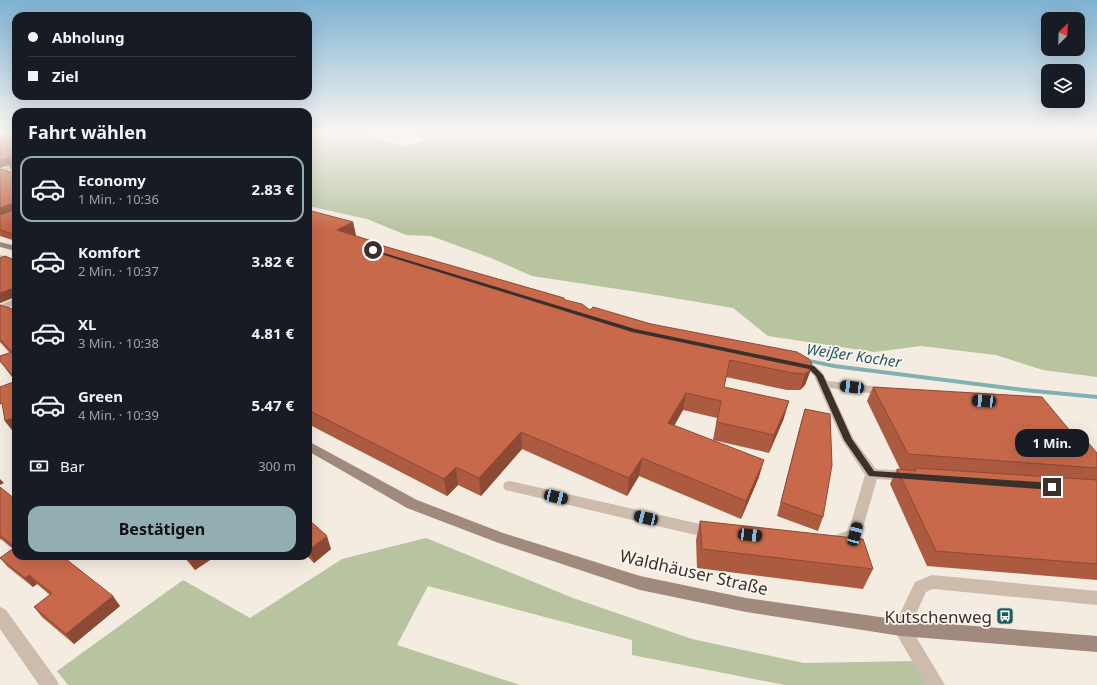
<!DOCTYPE html>
<html lang="de">
<head>
<meta charset="utf-8">
<style>
  body { margin:0; font-family:"Noto Sans",sans-serif; background:#20242c; color:#f1f3f6; height:100vh; display:flex; flex-direction:column; font-size:15px; white-space:nowrap }
  * { box-sizing:border-box; margin:0 }
  p { font-size:13px; color:#9ea1a6 }
  .icon { flex:none; width:22px; height:22px; fill:none; stroke:currentColor; stroke-width:2; stroke-linecap:round; stroke-linejoin:round }
  .map { position:relative; flex:1; overflow:hidden }
  .panel { position:absolute; left:12px; top:108px; width:300px; height:452px; display:flex; flex-direction:column; background:#171b24; border-radius:12px; box-shadow:0 4px 16px #0002 }
  .panel>* { flex:none }
  .guide { position:absolute; left:12px; top:12px; width:300px; height:88px; border-radius:12px; box-shadow:0 4px 16px #0002; display:grid; align-content:center; height:88px; padding:0 16px; background:#171b24 }
  .needle { width:26px; rotate:24deg }
  .buttons { position:absolute; left:1041px; top:12px; display:grid; gap:8px }
  .buttons a { display:grid; place-items:center; width:44px; height:44px; border-radius:8px; background:#171b24; box-shadow:0 4px 16px #0002; font-size:20px }
  .end { position:absolute; width:18px; height:18px; margin:-9px; border:5px solid #3b302b; background:#fff; box-shadow:0 0 0 2px #fff }
  .from { border-radius:50% }
  .bubble { position:absolute; height:28px; border-radius:12px; background:#171b24; box-shadow:0 4px 16px #0002; font-size:13px; font-weight:700; line-height:28px; text-align:center }
  .car { position:absolute; width:12px; height:24px; margin:-12px -6px; border-radius:5px; box-shadow:0 0 3px 1px #0007; background:linear-gradient(#222 24%,#8ab4d8 0 40%,#222 0 76%,#8ab4d8 0 86%,#222 0) }
  .guide b { display:flex; align-items:center; gap:14px; height:38px; font-size:15px }
  .guide b+b { border-top:1px solid #363941 }
  .guide i { width:10px; height:10px; background:#f1f3f6 }
  ul { padding:0; list-style:none }
  li { display:flex; align-items:center; gap:12px; height:66px; margin:0 8px 6px; padding:0 8px; border:2px solid transparent; border-radius:12px }
  li div { flex:1 }
  li b { display:block; font-size:15px }
  li em { font-style:normal; font-weight:700 }
  li.active { border-color:#92aeb2 }
  li>.icon { width:36px; height:36px; stroke-width:1.5 }
  h2 { padding:0 16px; font-size:18px; line-height:48px }
  .pay { display:flex; align-items:center; gap:10px; height:44px; padding:0 16px; font-size:15px }
  .pay p { margin-inline-start:auto }
  .cta { display:flex; gap:8px; margin-top:auto; padding:8px 16px }
  .cta a { flex:1; height:46px; border-radius:12px; background:#92aeb2; color:#111; font-size:16px; font-weight:700; line-height:46px; text-align:center }
  .map>svg:first-child { display:block }
  .green { fill:#b8c4a0 }
  .lines { fill:none; stroke-linecap:round; stroke-linejoin:round }
  .stream { fill:#7fb0b2; fill-rule:evenodd }
  .lane { fill:#cdbbac; fill-rule:evenodd }
  .street { fill:#cdbbac; fill-rule:evenodd }
  .secondary { fill:#a18a7d; fill-rule:evenodd }
  .wall { fill:#ac5a40 }
  .shaded-wall { fill:#8c4a34 }
  .building { fill:#c8694b; stroke:#8c4a34 }
  .route { fill:#3b302b }
  .labels { text-anchor:middle; dominant-baseline:central; stroke-width:3.5; stroke-linejoin:round; paint-order:stroke }
  .water-label { font-size:15px; font-style:italic; fill:#1f5a5e; stroke:#fbf5ee }
  .near-street-label { font-size:17px; fill:#3b302b; stroke:#fbf5ee }
  .near-poi-label { font-size:17px; fill:#3b302b; stroke:#fbf5ee; text-anchor:end }
</style>
</head>
<body>
<div class="map">
<svg width="1097" height="685" viewBox="0 0 1097 685">
  <rect width="100%" height="100%" fill="#f4ebe1"/>
  <path class="green" d="M 325,132 L 352,132 L 404,146 L 424,141 L 415,132 L 1097,132 L 1097,377 L 1043,370 L 996,355 L 921,346 L 874,352 L 768,336 L 733,308 L 644,293 L 532,276 L 491,258 L 431,236 L 406,235 L 367,219 L 308,206 L 308,138 L 319,136 L 330,141 L 336,139 L 327,136 Z
    M 426,538 L 573,598 L 692,639 L 804,663 L 915,661 L 931,685 L 785,685 L 632,655 L 632,640 L 428,586 L 397,645 L 520,685 L 68,685 L 57,671 L 183,580 L 250,618 L 342,559 Z"/>
  <g class="lines">
    <path class="stream" d="M 804,358 L 834,364 L 1024,388 L 1097,395 L 1097,399 L 1024,392 L 834,368 L 802,361 L 801,360 Z"/>
    <path class="lane" d="M 16,163 L 16,167 L 0,173 L 0,169 Z
      M 16,298 L 16,304 L 0,311 L 0,305 Z
      M 798,362 C 814,364 820,366 827,381 L 889,388 L 891,391 L 889,394 L 885,395 L 830,388 L 853,438 L 876,469 L 907,471 L 912,472 L 913,476 L 912,480 L 907,481 L 877,479 L 860,538 C 851,543 842,549 831,545 L 829,541 L 831,537 L 849,530 L 865,475 L 842,440 L 814,376 L 808,370 L 794,367 L 793,365 L 794,363 Z
      M 510,481 L 691,522 L 716,527 L 718,531 L 716,535 L 711,537 L 691,534 L 510,491 L 505,490 L 503,486 L 505,482 Z
      M 932,575 L 1097,591 L 1097,605 L 933,589 L 926,592 L 907,634 L 901,636 L 895,634 L 893,628 L 915,582 Z"/>
    <path class="street" d="M 0,255 L 16,259 L 16,263 L 0,259 Z
      M 0,607 L 6,610 L 56,679 L 59,685 L 39,685 L 0,629 Z
      M 901,620 L 907,622 L 945,685 L 926,685 L 893,628 L 895,622 Z"/>
    <path class="secondary" d="M 0,242 L 16,246 L 16,251 L 0,247 Z
      M 308,441 L 417,500 L 503,533 L 640,576 L 746,598 L 901,620 L 1097,636 L 1097,652 L 901,636 L 746,612 L 640,590 L 496,542 L 407,508 L 308,451 Z"/>
  </g>
  <path class="wall" d="M 16,132 L 16,241 L 0,236 L 0,169 L 12,172 L 14,171 L 11,170 L 9,165 L 0,168 L 0,134 Z
    M 308,210 L 353,222 L 356,236 L 355,236 L 375,242 L 375,244 L 565,300 L 590,310 L 651,324 L 811,369 L 805,385 L 800,390 L 787,390 L 726,377 L 724,387 L 784,418 L 769,453 L 713,440 L 717,418 L 683,410 L 674,426 L 759,477 L 741,519 L 639,476 L 627,496 L 522,449 L 481,496 L 458,485 L 447,496 L 308,424 Z
    M 0,258 L 16,261 L 16,297 L 15,297 L 0,303 Z
    M 0,305 L 16,310 L 16,428 L 12,430 L 5,421 L 15,381 L 0,361 L 0,356 L 10,353 L 0,342 Z
    M 873,387 L 1071,432 L 1097,453 L 1097,580 L 927,566 L 890,484 L 897,469 L 900,469 L 867,401 Z
    M 805,409 L 823,517 L 818,531 L 777,516 L 801,422 Z
    M 0,487 L 16,500 L 16,556 L 63,556 L 65,558 L 120,606 L 74,644 L 42,617 L 34,607 L 50,595 L 37,584 L 33,587 L 8,567 L 0,558 L 13,549 L 1,539 L 0,540 Z
    M 308,519 L 331,549 L 314,563 L 307,556 L 308,556 Z
    M 700,521 L 873,569 L 863,589 L 697,568 L 696,540 Z
    M 183,556 L 216,556 L 195,570 Z"/>
  <path class="shaded-wall" d="M 0,132 L 8,132 L 0,133 Z
    M 14,156 L 16,162 L 8,164 L 9,165 L 0,168 L 0,161 Z
    M 12,204 L 15,211 L 0,217 L 0,208 Z
    M 353,222 L 356,236 L 340,244 L 337,230 Z
    M 16,288 L 16,295 L 13,290 Z
    M 11,289 L 15,297 L 0,303 L 0,293 Z
    M 811,369 L 805,385 L 800,390 L 805,374 Z
    M 686,393 L 683,410 L 665,441 L 668,423 Z
    M 789,401 L 784,418 L 769,453 L 774,435 Z
    M 16,417 L 16,428 L 12,430 L 5,421 Z
    M 521,432 L 522,449 L 481,496 L 479,478 Z
    M 642,458 L 639,476 L 627,496 L 629,478 Z
    M 764,460 L 759,477 L 741,519 L 746,501 Z
    M 308,467 L 312,478 L 308,481 Z
    M 456,467 L 458,485 L 447,496 L 444,479 Z
    M 0,479 L 4,483 L 0,485 Z
    M 327,536 L 331,549 L 314,563 L 309,550 Z
    M 189,556 L 216,556 L 195,570 L 187,557 Z
    M 29,575 L 37,584 L 33,587 L 25,578 Z
    M 113,596 L 120,606 L 74,644 L 66,634 Z"/>
  <path class="building" d="M 11,132 L 16,132 L 16,217 L 13,218 L 16,218 L 16,235 L 0,230 L 0,215 L 13,210 L 14,205 L 12,204 L 0,208 L 0,169 L 12,172 L 14,171 L 13,165 L 8,164 L 14,162 L 14,156 L 0,161 L 0,134 Z
    M 308,210 L 353,222 L 337,230 L 375,242 L 373,243 L 564,298 L 565,300 L 582,304 L 590,310 L 593,307 L 651,324 L 797,352 L 809,359 L 812,364 L 811,369 L 805,374 L 792,373 L 730,360 L 724,387 L 789,401 L 774,435 L 717,422 L 721,401 L 686,393 L 668,423 L 764,460 L 746,501 L 642,458 L 629,478 L 521,432 L 479,478 L 456,467 L 444,479 L 308,410 Z
    M 5,256 L 16,261 L 16,288 L 13,290 L 11,289 L 0,293 L 0,258 Z
    M 0,305 L 16,310 L 16,380 L 0,361 L 0,356 L 12,352 L 0,339 Z
    M 16,381 L 16,417 L 5,421 L 2,403 L 0,404 L 0,387 Z
    M 873,387 L 1042,397 L 1071,432 L 1080,433 L 1097,453 L 1097,468 L 908,454 Z
    M 805,409 L 830,414 L 832,465 L 823,517 L 781,502 Z
    M 915,468 L 1097,480 L 1097,564 L 936,551 L 897,469 L 916,471 Z
    M 0,487 L 16,500 L 16,556 L 62,556 L 113,596 L 66,634 L 34,607 L 52,593 L 29,575 L 25,578 L 0,558 L 15,547 L 0,535 Z
    M 308,519 L 327,536 L 309,550 L 308,549 Z
    M 700,521 L 863,539 L 873,569 L 702,549 Z"/>
  <linearGradient id="sky" x2="0" y2="1"><stop stop-color="#7eb2d2"/><stop offset="0.58" stop-color="#faf6f2"/><stop offset="1" stop-color="#faf6f2" stop-opacity="0"/></linearGradient>
  <rect width="1097" height="228" fill="url(#sky)"/>
  <path class="route" d="M 371,249 L 635,329 L 814,366 L 823,375 L 852,439 L 874,471 L 1052,483 L 1056,487 L 1052,490 L 869,476 L 844,440 L 816,376 L 809,369 L 632,332 L 371,251 Z"/>
  <defs>
    <symbol id="bus-square" viewBox="-11 -11 22 22"><rect x="-9" y="-9" width="18" height="18" rx="4" fill="#1f5a5e" stroke="#fbf5ee"/><path d="M-5-6H5V4H4V6H2V4H-2V6H-4V4H-5ZM-3.5-4V0h7V-4ZM-3.5 1.2v1.5H-2V1.2ZM2 1.2v1.5H3.5V1.2Z" fill="#fff"/></symbol>
  </defs>
  <g fill-rule="evenodd">
    <use href="#bus-square" x="995" y="606" width="20" height="20"/>
  </g>
  <g class="labels">
    <g class="water-label">
      <text transform="translate(854 355) rotate(8)">Weißer Kocher</text>
    </g>
    <g class="near-street-label">
      <text transform="translate(694 572) rotate(13)">Waldhäuser Straße</text>
    </g>
    <g class="near-poi-label">
      <text x="992" y="616">Kutschenweg</text>
    </g>
  </g>
</svg>
<div class="buttons">
<a><svg class="needle" viewBox="-14 -14 28 28"><path d="M0-13l5 13h-10z" fill="#e53935"/><path d="M0 13l5-13h-10z" fill="#9ea1a6"/></svg></a>
<a><svg class="icon" aria-label="layers" viewBox="0 0 24 24"><path d="M12 4l9 5-9 5-9-5zM3 14l9 5 9-5"/></svg></a>
</div>
<i class="end from" style="left:373px;top:250px"></i>
<i class="end" style="left:1052px;top:487px"></i>
<div class="bubble" style="left:1015px;top:429px;width:74px">1 Min.</div>
<i class="car" style="left:852px;top:387px;rotate:277deg"></i>
<i class="car" style="left:984px;top:401px;rotate:274deg"></i>
<i class="car" style="left:556px;top:497px;rotate:103deg"></i>
<i class="car" style="left:646px;top:518px;rotate:283deg"></i>
<i class="car" style="left:855px;top:534px;rotate:15deg"></i>
<i class="car" style="left:750px;top:535px;rotate:96deg"></i>
<div class="guide">
<b><i class="from"></i>Abholung</b>
<b><i></i>Ziel</b>
</div>
<section class="panel">
<h2>Fahrt wählen</h2>
<ul>
<li class="active"><svg class="icon" aria-label="car" viewBox="0 0 24 24"><path d="M5 17H2v-5l4-1 3-4h7l3 4 3 1v5h-3M9 17h6M6 11h13"/><circle cx="7" cy="17" r="2"/><circle cx="17" cy="17" r="2"/></svg><div><b>Economy</b><p>1 Min. · 10:36</p></div><em>2.83 €</em></li>
<li><svg class="icon" aria-label="car" viewBox="0 0 24 24"><path d="M5 17H2v-5l4-1 3-4h7l3 4 3 1v5h-3M9 17h6M6 11h13"/><circle cx="7" cy="17" r="2"/><circle cx="17" cy="17" r="2"/></svg><div><b>Komfort</b><p>2 Min. · 10:37</p></div><em>3.82 €</em></li>
<li><svg class="icon" aria-label="car" viewBox="0 0 24 24"><path d="M5 17H2v-5l4-1 3-4h7l3 4 3 1v5h-3M9 17h6M6 11h13"/><circle cx="7" cy="17" r="2"/><circle cx="17" cy="17" r="2"/></svg><div><b>XL</b><p>3 Min. · 10:38</p></div><em>4.81 €</em></li>
<li><svg class="icon" aria-label="car" viewBox="0 0 24 24"><path d="M5 17H2v-5l4-1 3-4h7l3 4 3 1v5h-3M9 17h6M6 11h13"/><circle cx="7" cy="17" r="2"/><circle cx="17" cy="17" r="2"/></svg><div><b>Green</b><p>4 Min. · 10:39</p></div><em>5.47 €</em></li>
</ul>
<div class="pay"><svg class="icon" aria-label="cash" viewBox="0 0 24 24"><path d="M3 7h18v10H3z"/><circle cx="12" cy="12" r="2"/></svg>Bar<p>300 m</p></div>
<div class="cta"><a>Bestätigen</a></div>
</section>
</div>
</body>
</html>
